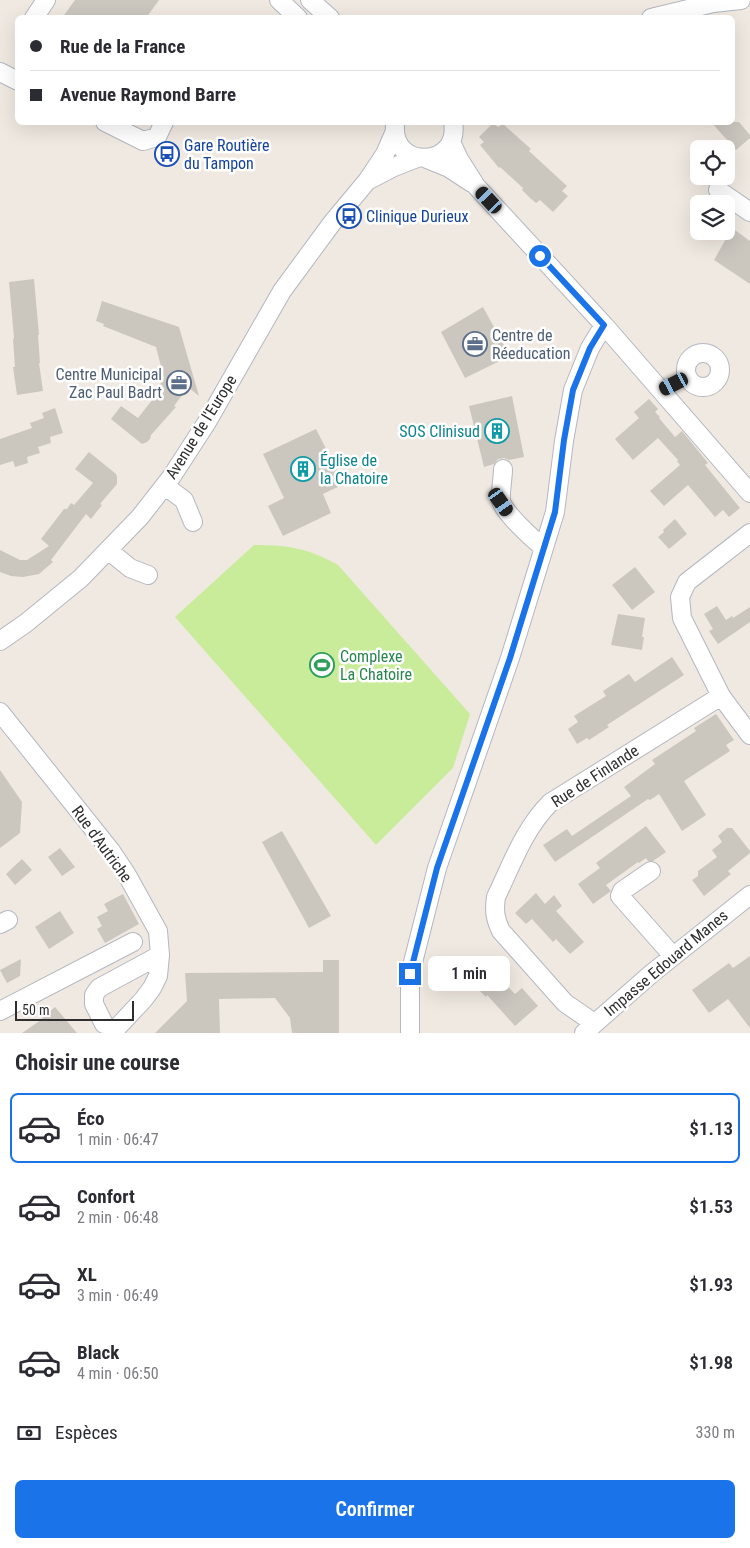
<!DOCTYPE html>
<html lang="fr">
<head>
<meta charset="utf-8">
<style>
  body { margin:0; font-family:"Roboto Condensed",sans-serif; background:#f2f2f3; color:#2b2b33; height:100vh; display:flex; flex-direction:column; font-size:19px; white-space:nowrap }
  * { box-sizing:border-box; margin:0 }
  p { font-size:16px; color:#7c7c81 }
  .icon { flex:none; width:28px; height:28px; fill:none; stroke:currentColor; stroke-width:2; stroke-linecap:round; stroke-linejoin:round }
  .map { position:relative; height:1033px; overflow:hidden }
  .drawer { display:flex; flex-direction:column; background:#fff; flex:1 }
  .drawer>* { flex:none }
  .banner { position:absolute; left:15px; top:15px; width:720px; height:110px; border-radius:8px; box-shadow:0 5px 20px #0002; display:grid; align-content:center; height:110px; padding:0 15px; background:#fff }
  .tools { position:absolute; left:690px; top:140px; display:grid; gap:10px }
  .tools a { display:grid; place-items:center; width:45px; height:45px; border-radius:8px; background:#fff; box-shadow:0 5px 20px #0002; font-size:25px }
  .scale { position:absolute; left:15px; bottom:12px; width:119px; box-sizing:border-box; padding-left:5px; border:2px solid #2e2e2e; border-top:0; font-size:14px; line-height:18px; white-space:nowrap; color:#2e2e2e; -webkit-text-stroke:4px #fff; paint-order:stroke }
  .end { position:absolute; width:22px; height:22px; margin:-11px; border:6px solid #1a73e8; background:#fff; box-shadow:0 0 0 2px #fff }
  .from { border-radius:50% }
  .bubble { position:absolute; height:35px; border-radius:8px; background:#fff; box-shadow:0 5px 20px #0002; font-size:16px; font-weight:600; line-height:35px; text-align:center }
  .car { position:absolute; width:15px; height:30px; margin:-15px -8px; border-radius:6px; box-shadow:0 0 4px 1px #0007; background:linear-gradient(#222 24%,#8ab4d8 0 40%,#222 0 76%,#8ab4d8 0 86%,#222 0) }
  .banner b { display:flex; align-items:center; gap:18px; height:48px; font-size:19px }
  .banner b+b { border-top:1px solid #e1e1e2 }
  .banner i { width:12px; height:12px; background:#2b2b33 }
  ul { padding:0; list-style:none }
  li { display:flex; align-items:center; gap:15px; height:70px; margin:0 10px 8px; padding:0 5px; border:2px solid transparent; border-radius:8px }
  li div { flex:1 }
  li b { display:block; font-size:19px }
  li em { font-style:normal; font-weight:600 }
  li.active { border-color:#1a73e8 }
  li>.icon { width:45px; height:45px; stroke-width:1.5 }
  h2 { padding:0 15px; font-size:22px; line-height:60px }
  .pay { display:flex; align-items:center; gap:12px; height:55px; padding:0 15px; font-size:19px }
  .pay p { margin-inline-start:auto }
  .button { display:flex; gap:10px; margin-top:auto; padding:10px 15px }
  .button a { flex:1; height:58px; border-radius:8px; background:#1a73e8; color:#fff; font-size:20px; font-weight:600; line-height:58px; text-align:center }
  .map>svg:first-child { display:block }
  .pitch { fill:#c9ec9a }
  .building { fill:#cbc7bf }
  .lines { fill:none; stroke-linecap:round; stroke-linejoin:round }
  .minor-casing { stroke:#b4b7c1; stroke-width:20 }
  .minor { stroke:#fff; stroke-width:18 }
  .route { stroke:#1a73e8; stroke-width:6 }
  .labels { text-anchor:middle; dominant-baseline:central; stroke-width:5; stroke-linejoin:round; paint-order:stroke }
  .transit-label { font-size:16px; fill:#164399; stroke:#fff; text-anchor:start }
  .service-label { font-size:16px; fill:#4e5e75; stroke:#fff; text-anchor:start }
  .street-label { font-size:16px; fill:#2e2e2e; stroke:#fff }
  .culture-label { font-size:16px; fill:#0d838f; stroke:#fff; text-anchor:end }
  .leisure-label { font-size:16px; fill:#27864d; stroke:#fff; text-anchor:start }
</style>
</head>
<body>
<div class="map">
<svg width="750" height="1033" viewBox="0 0 750 1033">
  <rect width="100%" height="100%" fill="#efe9e1"/>
  <path class="pitch" d="M 254,545 C 289,545 307,548 338,565 L 470,714 L 453,768 L 376,845 L 175,617 Z"/>
  <path class="building" d="M 75,0 L 159,0 L 146,18 L 62,18 Z
    M 711,122 L 739,122 L 750,135 L 750,138 L 736,150 Z
    M 493,123 L 498,127 L 503,124 L 531,149 L 529,151 L 567,186 L 562,191 L 568,196 L 553,212 L 540,200 L 536,203 L 530,198 L 522,190 L 523,188 L 500,167 L 499,168 L 480,145 L 484,142 L 479,137 Z
    M 732,228 L 750,241 L 750,284 L 714,260 Z
    M 34,279 L 39,335 L 38,335 L 40,363 L 39,363 L 43,391 L 17,395 L 13,367 L 15,367 L 13,339 L 14,338 L 9,282 Z
    M 102,301 L 179,327 L 199,396 L 188,387 L 174,406 L 176,407 L 151,435 L 150,439 L 147,442 L 142,444 L 111,419 L 121,406 L 138,418 L 156,395 L 154,394 L 164,378 L 156,347 L 103,326 L 104,324 L 96,321 Z
    M 483,307 L 510,356 L 465,378 L 441,332 Z
    M 512,396 L 524,457 L 509,460 L 504,458 L 498,459 L 494,464 L 484,467 L 469,406 Z
    M 649,399 L 658,409 L 655,412 L 660,417 L 659,418 L 675,437 L 682,431 L 708,463 L 705,465 L 740,508 L 729,517 L 723,510 L 715,517 L 688,485 L 664,506 L 650,491 L 680,465 L 677,461 L 678,460 L 658,438 L 633,460 L 615,439 L 639,418 L 634,412 Z
    M 55,408 L 63,433 L 50,437 L 51,443 L 38,447 L 40,453 L 27,457 L 28,463 L 15,467 L 13,461 L 0,465 L 0,439 L 32,428 L 30,423 L 44,418 L 42,413 Z
    M 316,429 L 344,484 L 323,494 L 331,513 L 283,536 L 268,506 L 284,498 L 263,454 Z
    M 89,452 L 116,474 L 117,477 L 117,484 L 100,504 L 102,505 L 91,519 L 86,514 L 51,560 L 53,562 L 39,574 L 23,577 L 11,576 L 0,572 L 0,550 L 20,560 L 27,560 L 49,546 L 41,539 L 64,509 L 67,509 L 71,503 L 74,505 L 93,483 L 75,469 Z
    M 675,519 L 687,534 L 669,549 L 658,537 L 664,532 L 663,530 Z
    M 635,567 L 655,592 L 632,610 L 612,585 Z
    M 717,606 L 726,620 L 732,616 L 733,618 L 750,607 L 750,622 L 718,644 L 709,631 L 713,629 L 704,614 Z
    M 618,614 L 645,618 L 642,637 L 644,637 L 642,650 L 611,645 Z
    M 672,657 L 684,675 L 607,725 L 609,727 L 589,740 L 587,738 L 577,744 L 568,729 L 578,722 L 574,716 L 606,696 L 603,691 L 629,674 L 635,682 Z
    M 716,714 L 734,740 L 726,745 L 730,751 L 684,781 L 706,815 L 682,831 L 659,794 L 650,800 L 648,799 L 555,862 L 543,845 L 567,829 L 572,836 L 631,796 L 624,787 L 655,764 L 652,760 L 696,731 L 694,728 Z
    M 0,770 L 22,802 L 20,833 L 0,848 Z
    M 646,826 L 666,852 L 653,861 L 648,861 L 646,858 L 639,863 L 638,862 L 606,885 L 611,891 L 593,904 L 578,884 L 600,868 L 596,863 Z
    M 727,828 L 732,828 L 750,851 L 750,853 L 728,871 L 731,874 L 704,896 L 692,880 L 698,876 L 698,871 L 717,857 L 712,850 L 722,842 L 718,836 Z
    M 282,831 L 331,916 L 309,928 L 262,842 Z
    M 60,848 L 75,867 L 62,876 L 48,857 Z
    M 22,859 L 32,870 L 15,885 L 6,874 Z
    M 536,893 L 545,904 L 554,895 L 562,906 L 556,911 L 584,942 L 570,954 L 556,939 L 553,942 L 532,919 L 526,924 L 515,913 Z
    M 123,894 L 139,924 L 105,943 L 97,929 L 102,926 L 97,917 L 108,911 L 104,904 Z
    M 60,911 L 74,933 L 49,949 L 35,927 Z
    M 750,956 L 750,1028 L 728,999 L 709,1013 L 692,990 L 729,963 L 733,968 Z
    M 21,959 L 20,976 L 7,983 L 0,970 Z
    M 323,960 L 339,960 L 339,1033 L 292,1033 L 290,1018 L 275,998 L 219,999 L 220,1033 L 155,1033 L 187,1001 L 185,973 L 323,972 Z
    M 488,966 L 515,994 L 522,988 L 538,1006 L 515,1026 L 487,995 L 486,997 L 471,982 Z
    M 55,1007 L 77,1033 L 22,1033 L 38,1022 Z"/>
  <g class="lines">
    <defs>
      <path id="minor" d="M 279,0 L 298,18
        M 310,0 L 330,18
        M 34,18 L 46,0
        M 651,18 L 713,3 L 741,0
        M 0,72 L 18,81
        M 105,122 L 143,141 L 157,137 L 164,122
        M 395,126 C 392,170 461,168 453,122
        M 451,142 L 459,159 L 476,186 L 604,325 L 750,493
        M 427,159 L 449,168 L 472,183
        M 369,180 L 394,167 L 417,158
        M 718,190 L 750,212
        M686 370a17 17 0 1 1 34 0a17 17 0 1 1-34 0Z
        M 503,469 C 503,478 500,493 501,501 C 504,513 534,540 544,548
        M 165,486 L 184,500 L 193,522
        M 750,533 L 687,582 L 680,597 L 682,618 L 721,696 L 750,735
        M 108,550 L 130,568 L 148,575
        M 0,641 L 26,623 L 81,578 L 140,517 L 172,476 L 207,422 L 282,291 L 332,223 L 367,181 L 385,154 L 395,131
        M 0,712 L 111,851 L 127,875 L 158,931 L 160,955 L 158,976 L 152,988 L 143,1000 L 112,1033
        M 651,871 L 622,891 L 620,896 L 673,956
        M 0,924 L 8,920
        M 0,1011 L 133,942
        M 594,1023 L 565,1003 L 501,931 C 495,919 494,910 496,897 C 512,864 524,829 550,803 L 721,696
        M 104,1024 L 94,1004 L 94,995 L 99,988 L 160,955
        M 410,1033 L 410,974 L 437,868 L 510,658 L 555,512 L 564,441 L 573,390 L 590,348 L 604,325
        M 584,1033 L 651,974 L 750,895"/>
    </defs>
    <use href="#minor" class="minor-casing"/>
    <use href="#minor" class="minor"/>
  </g>
  <g class="lines">
    <path class="route" d="M 410,974 L 437,868 L 510,658 L 555,512 L 564,440 L 573,390 L 590,348 L 604,325 L 540,256"/>
  </g>
  <defs>
    <symbol id="bus-ring" viewBox="-11 -11 22 22"><circle r="9.5" fill="#fff" stroke="#1a4fb4" stroke-width="1.5"/><path d="M-5-6H5V4H4V6H2V4H-2V6H-4V4H-5ZM-3.5-4V0h7V-4ZM-3.5 1.2v1.5H-2V1.2ZM2 1.2v1.5H3.5V1.2Z" fill="#1a4fb4"/></symbol>
    <symbol id="office-ring" viewBox="-11 -11 22 22"><circle r="9.5" fill="#fff" stroke="#5c6f8a" stroke-width="1.5"/><path d="M-6-3h4V-5.5h4V-3h4V5H-6ZM-1-4.5V-3h2v-1.5ZM-6 0V1H6V0Z" fill="#5c6f8a"/></symbol>
    <symbol id="building-ring" viewBox="-11 -11 22 22"><circle r="9.5" fill="#fff" stroke="#0f9aa8" stroke-width="1.5"/><path d="M-4-6H4V6H1V3H-1V6H-4ZM-2.5-4.3h1.7v1.8h-1.7ZM.8-4.3h1.7v1.8H.8ZM-2.5-1h1.7V.8h-1.7ZM.8-1h1.7V.8H.8Z" fill="#0f9aa8"/></symbol>
    <symbol id="stadium-ring" viewBox="-11 -11 22 22"><circle r="9.5" fill="#fff" stroke="#2e9e5b" stroke-width="1.5"/><path d="M0-5a6.5 5 0 1 0 0 10a6.5 5 0 1 0 0-10ZM-3.5-1.8h7v3.6h-7Z" fill="#2e9e5b"/></symbol>
  </defs>
  <g fill-rule="evenodd">
    <use href="#bus-ring" x="153" y="140" width="28" height="28"/>
    <use href="#bus-ring" x="335" y="202" width="28" height="28"/>
    <use href="#office-ring" x="461" y="330" width="28" height="28"/>
    <use href="#office-ring" x="165" y="369" width="28" height="28"/>
    <use href="#building-ring" x="483" y="417" width="28" height="28"/>
    <use href="#building-ring" x="289" y="455" width="28" height="28"/>
    <use href="#stadium-ring" x="308" y="651" width="28" height="28"/>
  </g>
  <g class="labels">
    <g class="transit-label">
      <text x="184" y="145">Gare Routière<tspan x="184" dy="18">du Tampon</tspan></text>
      <text x="366" y="216">Clinique Durieux</text>
    </g>
    <g class="service-label">
      <text x="492" y="335">Centre de<tspan x="492" dy="18">Réeducation</tspan></text>
      <text x="162" y="374" text-anchor="end">Centre Municipal<tspan x="162" dy="18">Zac Paul Badrt</tspan></text>
    </g>
    <g class="street-label">
      <text transform="translate(201 427) rotate(-58)">Avenue de l'Europe</text>
      <text transform="translate(595 776) rotate(-33)">Rue de Finlande</text>
      <text transform="translate(102 844) rotate(54)">Rue d'Autriche</text>
      <text transform="translate(666 963) rotate(-40)">Impasse Edouard Manes</text>
    </g>
    <g class="culture-label">
      <text x="480" y="431">SOS Clinisud</text>
      <text x="320" y="460" text-anchor="start">Église de<tspan x="320" dy="18">la Chatoire</tspan></text>
    </g>
    <g class="leisure-label">
      <text x="340" y="656">Complexe<tspan x="340" dy="18">La Chatoire</tspan></text>
    </g>
  </g>
</svg>
<div class="tools">
<a><svg class="icon" aria-label="locate" viewBox="0 0 24 24"><circle cx="12" cy="12" r="6"/><path d="M12 2v4M12 18v4M2 12h4M18 12h4"/></svg></a>
<a><svg class="icon" aria-label="layers" viewBox="0 0 24 24"><path d="M12 4l9 5-9 5-9-5zM3 14l9 5 9-5"/></svg></a>
</div>
<div class="scale">50 m</div>
<i class="end from" style="left:540px;top:256px"></i>
<i class="end" style="left:410px;top:974px"></i>
<div class="bubble" style="left:428px;top:956px;width:82px">1 min</div>
<i class="car" style="left:489px;top:200px;rotate:317deg"></i>
<i class="car" style="left:674px;top:384px;rotate:243deg"></i>
<i class="car" style="left:501px;top:502px;rotate:145deg"></i>
<div class="banner">
<b><i class="from"></i>Rue de la France</b>
<b><i></i>Avenue Raymond Barre</b>
</div>
</div>
<section class="drawer">
<h2>Choisir une course</h2>
<ul>
<li class="active"><svg class="icon" aria-label="car" viewBox="0 0 24 24"><path d="M5 17H2v-5l4-1 3-4h7l3 4 3 1v5h-3M9 17h6M6 11h13"/><circle cx="7" cy="17" r="2"/><circle cx="17" cy="17" r="2"/></svg><div><b>Éco</b><p>1 min · 06:47</p></div><em>$1.13</em></li>
<li><svg class="icon" aria-label="car" viewBox="0 0 24 24"><path d="M5 17H2v-5l4-1 3-4h7l3 4 3 1v5h-3M9 17h6M6 11h13"/><circle cx="7" cy="17" r="2"/><circle cx="17" cy="17" r="2"/></svg><div><b>Confort</b><p>2 min · 06:48</p></div><em>$1.53</em></li>
<li><svg class="icon" aria-label="car" viewBox="0 0 24 24"><path d="M5 17H2v-5l4-1 3-4h7l3 4 3 1v5h-3M9 17h6M6 11h13"/><circle cx="7" cy="17" r="2"/><circle cx="17" cy="17" r="2"/></svg><div><b>XL</b><p>3 min · 06:49</p></div><em>$1.93</em></li>
<li><svg class="icon" aria-label="car" viewBox="0 0 24 24"><path d="M5 17H2v-5l4-1 3-4h7l3 4 3 1v5h-3M9 17h6M6 11h13"/><circle cx="7" cy="17" r="2"/><circle cx="17" cy="17" r="2"/></svg><div><b>Black</b><p>4 min · 06:50</p></div><em>$1.98</em></li>
</ul>
<div class="pay"><svg class="icon" aria-label="cash" viewBox="0 0 24 24"><path d="M3 7h18v10H3z"/><circle cx="12" cy="12" r="2"/></svg>Espèces<p>330 m</p></div>
<div class="button"><a>Confirmer</a></div>
</section>
</body>
</html>
